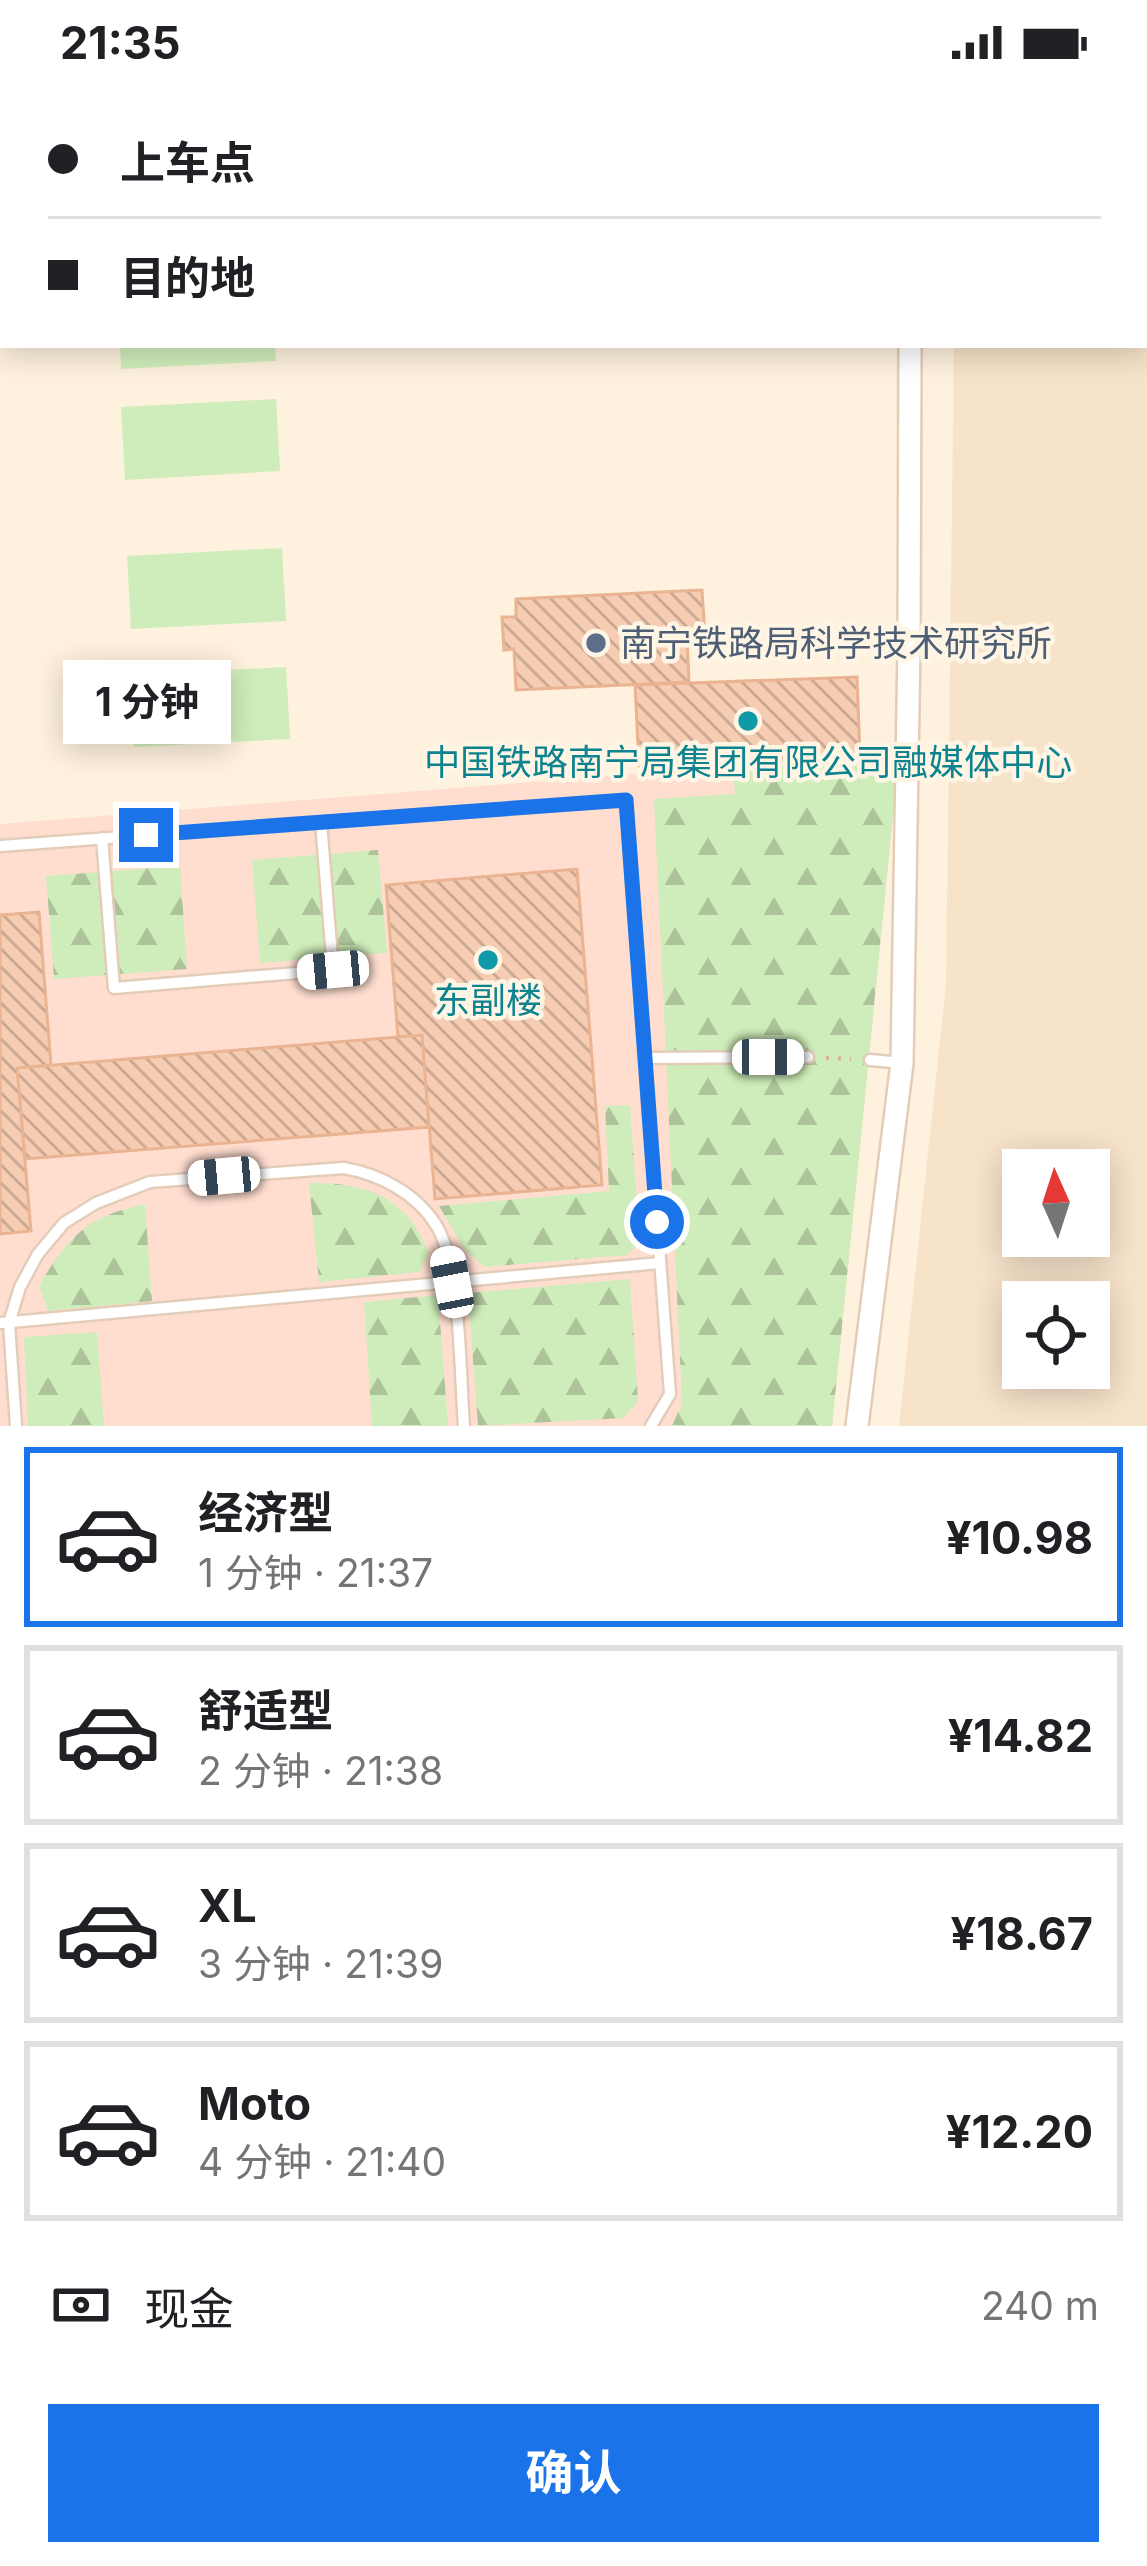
<!DOCTYPE html>
<html lang="zh">
<head>
<meta charset="utf-8">
<style>
  body { margin:0; font-family:Inter,"Noto Sans SC",sans-serif; background:#f2f2f2; color:#202124; height:100vh; display:flex; flex-direction:column; font-size:45px; white-space:nowrap }
  * { box-sizing:border-box; margin:0 }
  p { font-size:39px; color:#757577 }
  .icon { flex:none; width:66px; height:66px; fill:none; stroke:currentColor; stroke-width:2; stroke-linecap:round; stroke-linejoin:round }
  .map { position:relative; height:1342px; overflow:hidden }
  .details { display:flex; flex-direction:column; background:#fff; flex:1 }
  .details>* { flex:none }
  .hud { position:absolute; left:0px; top:0px; width:1149px; height:264px; box-shadow:0 6px 30px #0003; display:grid; align-content:center; height:264px; padding:0 48px; background:#fff }
  .needle { width:78px; rotate:357deg }
  .controls { position:absolute; left:1002px; top:1065px; display:grid; gap:24px }
  .controls a { display:grid; place-items:center; width:108px; height:108px; border-radius:0px; background:#fff; box-shadow:0 6px 30px #0003; font-size:60px }
  .end { position:absolute; width:54px; height:54px; margin:-27px; border:15px solid #1a73e8; background:#fff; box-shadow:0 0 0 6px #fff }
  .from { border-radius:50% }
  .bubble { position:absolute; height:84px; border-radius:0px; background:#fff; box-shadow:0 6px 30px #0003; font-size:39px; font-weight:700; line-height:84px; text-align:center }
  .car { position:absolute; width:36px; height:72px; margin:-36px -18px; border-radius:15px; box-shadow:0 0 9px 3px #0007; background:linear-gradient(#fff 24%,#345 0 40%,#fff 0 76%,#345 0 86%,#fff 0) }
  .hud b { display:flex; align-items:center; gap:42px; height:114px; font-size:45px }
  .hud b+b { border-top:3px solid #e0e0e0 }
  .hud i { width:30px; height:30px; background:#202124 }
  ul { padding:21px 0 0; list-style:none }
  li { display:flex; align-items:center; gap:36px; height:180px; margin:0 24px 18px; padding:0 24px; border:6px solid #e0e0e0; border-radius:0px }
  li div { flex:1 }
  li b { display:block; font-size:45px }
  li em { font-style:normal; font-weight:700 }
  li.selected { border-color:#1a73e8 }
  li>.icon { width:108px; height:108px; stroke-width:1.5 }
  .pay { display:flex; align-items:center; gap:30px; height:132px; padding:0 48px; font-size:45px }
  .pay p { margin-inline-start:auto }
  .action { display:flex; gap:24px; margin-top:auto; padding:24px 48px }
  .action a { flex:1; height:138px; border-radius:0px; background:#1a73e8; color:#fff; font-size:48px; font-weight:700; line-height:138px; text-align:center }
  .status { display:flex; justify-content:space-between; align-items:center; height:84px; padding:0 60px; background:#fff; direction:ltr }
  .status svg { height:33px; fill:currentColor }
  .map>svg:first-child { display:block }
  .residential { fill:#f7e3ca; fill-rule:evenodd }
  .commercial { fill:#ffded0 }
  .forest { fill:url(#forest-firs) }
  .pitch { fill:#cfedba }
  .building { fill:url(#building-back-hatch); stroke:#eab391; stroke-width:3 }
  .lines { fill:none; stroke-linecap:round; stroke-linejoin:round }
  .lane-casing { stroke:#e3cdb8; stroke-width:15 }
  .street-casing { stroke:#e3cdb8; stroke-width:26 }
  .path { stroke:#dbb095; stroke-width:4.5; stroke-dasharray:3 9; stroke-linecap:butt }
  .lane { stroke:#fff; stroke-width:10 }
  .street { stroke:#fff; stroke-width:21 }
  .route { stroke:#1a73e8; stroke-width:15 }
  .service-dot { fill:#5c6f8a; stroke:#fff5e5; stroke-width:4.5 }
  .culture-dot { fill:#0f9aa8; stroke:#fff5e5; stroke-width:4.5 }
  .labels { text-anchor:middle; dominant-baseline:central; stroke-width:9; stroke-linejoin:round; paint-order:stroke }
  .service-label { font-size:36px; fill:#4e5e75; stroke:#fff5e5; text-anchor:start }
  .culture-label { font-size:36px; fill:#0d838f; stroke:#fff5e5 }
</style>
</head>
<body>
<div class="status"><b>21:35</b><svg viewBox="0 0 49 12"><path d="M0 12V9h3v3zM5 12V6h3v6zM10 12V3h3v9zM15 12V0h3v12zM26 1h20v11H26zM47 4h2v5h-2z"/></svg></div>
<div class="map">
<svg width="1147" height="1342" viewBox="0 0 1147 1342">
  <defs>
    <pattern id="forest-firs" width="22" height="20" patternUnits="userSpaceOnUse" patternTransform="scale(3)"><rect width="22" height="20" fill="#cfedba"/><path d="M5 1l3.5 6h-7zM16 11l3.5 6h-7z" fill="#adc399"/></pattern>
    <pattern id="building-back-hatch" width="6" height="6" patternUnits="userSpaceOnUse" patternTransform="scale(3)"><rect width="6" height="6" fill="#f6cdb2"/><path d="M-1 5l2 2M0 0l6 6M5-1l2 2" fill="none" stroke="#cca992"/></pattern>
  </defs>
  <rect width="100%" height="100%" fill="#fef1dd"/>
  <path class="residential" d="M 956,0 L 1147,0 L 1147,1342 L 899,1342 L 946,900 L 954,261 L 1146,261 L 1146,3 L 955,3 ZM 1023,1086 L 1089,1086 L 1089,1152 L 1023,1152 ZM 1023,1218 L 1089,1218 L 1089,1284 L 1023,1284 Z"/>
  <path class="commercial" d="M 898,681 L 832,1342 L 0,1342 L 0,740 L 733,682 Z"/>
  <path class="forest" d="M 898,681 L 832,1342 L 672,1342 L 682,1319 L 654,715 L 735,710 L 733,682 Z
    M 378,766 L 387,869 L 260,879 L 252,776 Z
    M 180,782 L 187,885 L 54,895 L 46,792 Z
    M 630,1021 L 640,1159 L 627,1171 L 485,1183 L 465,1166 L 439,1122 L 609,1107 L 605,1022 Z
    M 309,1099 C 365,1098 407,1112 429,1169 L 419,1188 L 319,1198 Z
    M 145,1120 L 152,1217 L 48,1227 L 39,1202 C 68,1152 88,1132 145,1120 Z
    M 630,1195 L 638,1317 L 624,1334 L 478,1342 L 468,1209 Z
    M 438,1211 L 448,1342 L 372,1342 L 364,1218 Z
    M 97,1248 L 104,1342 L 28,1342 L 24,1253 Z"/>
  <path class="pitch" d="M 120,261 L 275,261 L 276,277 L 121,285 Z
    M 276,315 L 280,387 L 125,396 L 121,323 Z
    M 282,464 L 286,537 L 131,545 L 127,472 Z
    M 286,583 L 290,655 L 134,663 L 131,591 Z"/>
  <path class="building" d="M 702,506 L 705,552 L 687,553 L 689,598 L 516,606 L 514,565 L 504,566 L 502,533 L 516,533 L 516,515 Z
    M 857,593 L 860,673 L 639,682 L 635,601 Z
    M 577,785 L 602,1101 L 435,1115 L 422,951 L 398,953 L 386,801 Z
    M 39,828 L 51,981 L 17,984 L 31,1147 L 0,1150 L 0,831 Z
    M 422,951 L 429,1043 L 25,1075 L 17,984 Z"/>
  <g class="lines">
    <defs>
      <path id="lane" d="M 102,754 L 114,904 L 333,886 L 321,738
        M 0,762 L 626,716 L 670,1310 L 651,1342
        M 645,974 L 808,973
        M 870,976 L 902,979
        M 0,1239 L 660,1179
        M 16,1342 L 9,1239 L 20,1203 L 38,1170 L 64,1139 L 96,1119 L 150,1098 L 344,1084 C 379,1090 416,1109 436,1141 C 461,1180 460,1293 464,1342"/>
      <path id="street" d="M 914,3 L 914,0
        M 1146,82 L 1147,82
        M 857,1342 L 902,979 L 909,563 L 910,261"/>
    </defs>
    <use href="#lane" class="lane-casing"/>
    <use href="#street" class="street-casing"/>
    <path class="path" d="M 826,974 L 851,975"/>
    <use href="#lane" class="lane"/>
    <use href="#street" class="street"/>
  </g>
  <g class="lines">
    <path class="route" d="M 146,751 L 626,716 L 657,1138"/>
  </g>
  <circle class="service-dot" cx="596" cy="559" r="12"/>
  <g class="culture-dot">
    <circle cx="748" cy="637" r="12"/>
    <circle cx="488" cy="876" r="12"/>
  </g>
  <g class="labels">
    <g class="service-label">
      <text x="620" y="559">南宁铁路局科学技术研究所</text>
    </g>
    <g class="culture-label">
      <text x="748" y="678">中国铁路南宁局集团有限公司融媒体中心</text>
      <text x="488" y="916">东副楼</text>
    </g>
  </g>
</svg>
<div class="controls">
<a><svg class="needle" viewBox="-14 -14 28 28"><path d="M0-13l5 13h-10z" fill="#e53935"/><path d="M0 13l5-13h-10z" fill="#757577"/></svg></a>
<a><svg class="icon" aria-label="locate" viewBox="0 0 24 24"><circle cx="12" cy="12" r="6"/><path d="M12 2v4M12 18v4M2 12h4M18 12h4"/></svg></a>
</div>
<i class="end from" style="left:657px;top:1138px"></i>
<i class="end" style="left:146px;top:751px"></i>
<div class="bubble" style="left:63px;top:576px;width:168px">1 分钟</div>
<i class="car" style="left:333px;top:886px;rotate:265deg"></i>
<i class="car" style="left:768px;top:973px;rotate:90deg"></i>
<i class="car" style="left:224px;top:1092px;rotate:265deg"></i>
<i class="car" style="left:452px;top:1198px;rotate:349deg"></i>
<div class="hud">
<b><i class="from"></i>上车点</b>
<b><i></i>目的地</b>
</div>
</div>
<section class="details">
<ul>
<li class="selected"><svg class="icon" aria-label="car" viewBox="0 0 24 24"><path d="M5 17H2v-5l4-1 3-4h7l3 4 3 1v5h-3M9 17h6M6 11h13"/><circle cx="7" cy="17" r="2"/><circle cx="17" cy="17" r="2"/></svg><div><b>经济型</b><p>1 分钟 · 21:37</p></div><em>¥10.98</em></li>
<li><svg class="icon" aria-label="car" viewBox="0 0 24 24"><path d="M5 17H2v-5l4-1 3-4h7l3 4 3 1v5h-3M9 17h6M6 11h13"/><circle cx="7" cy="17" r="2"/><circle cx="17" cy="17" r="2"/></svg><div><b>舒适型</b><p>2 分钟 · 21:38</p></div><em>¥14.82</em></li>
<li><svg class="icon" aria-label="car" viewBox="0 0 24 24"><path d="M5 17H2v-5l4-1 3-4h7l3 4 3 1v5h-3M9 17h6M6 11h13"/><circle cx="7" cy="17" r="2"/><circle cx="17" cy="17" r="2"/></svg><div><b>XL</b><p>3 分钟 · 21:39</p></div><em>¥18.67</em></li>
<li><svg class="icon" aria-label="car" viewBox="0 0 24 24"><path d="M5 17H2v-5l4-1 3-4h7l3 4 3 1v5h-3M9 17h6M6 11h13"/><circle cx="7" cy="17" r="2"/><circle cx="17" cy="17" r="2"/></svg><div><b>Moto</b><p>4 分钟 · 21:40</p></div><em>¥12.20</em></li>
</ul>
<div class="pay"><svg class="icon" aria-label="cash" viewBox="0 0 24 24"><path d="M3 7h18v10H3z"/><circle cx="12" cy="12" r="2"/></svg>现金<p>240 m</p></div>
<div class="action"><a>确认</a></div>
</section>
</body>
</html>
